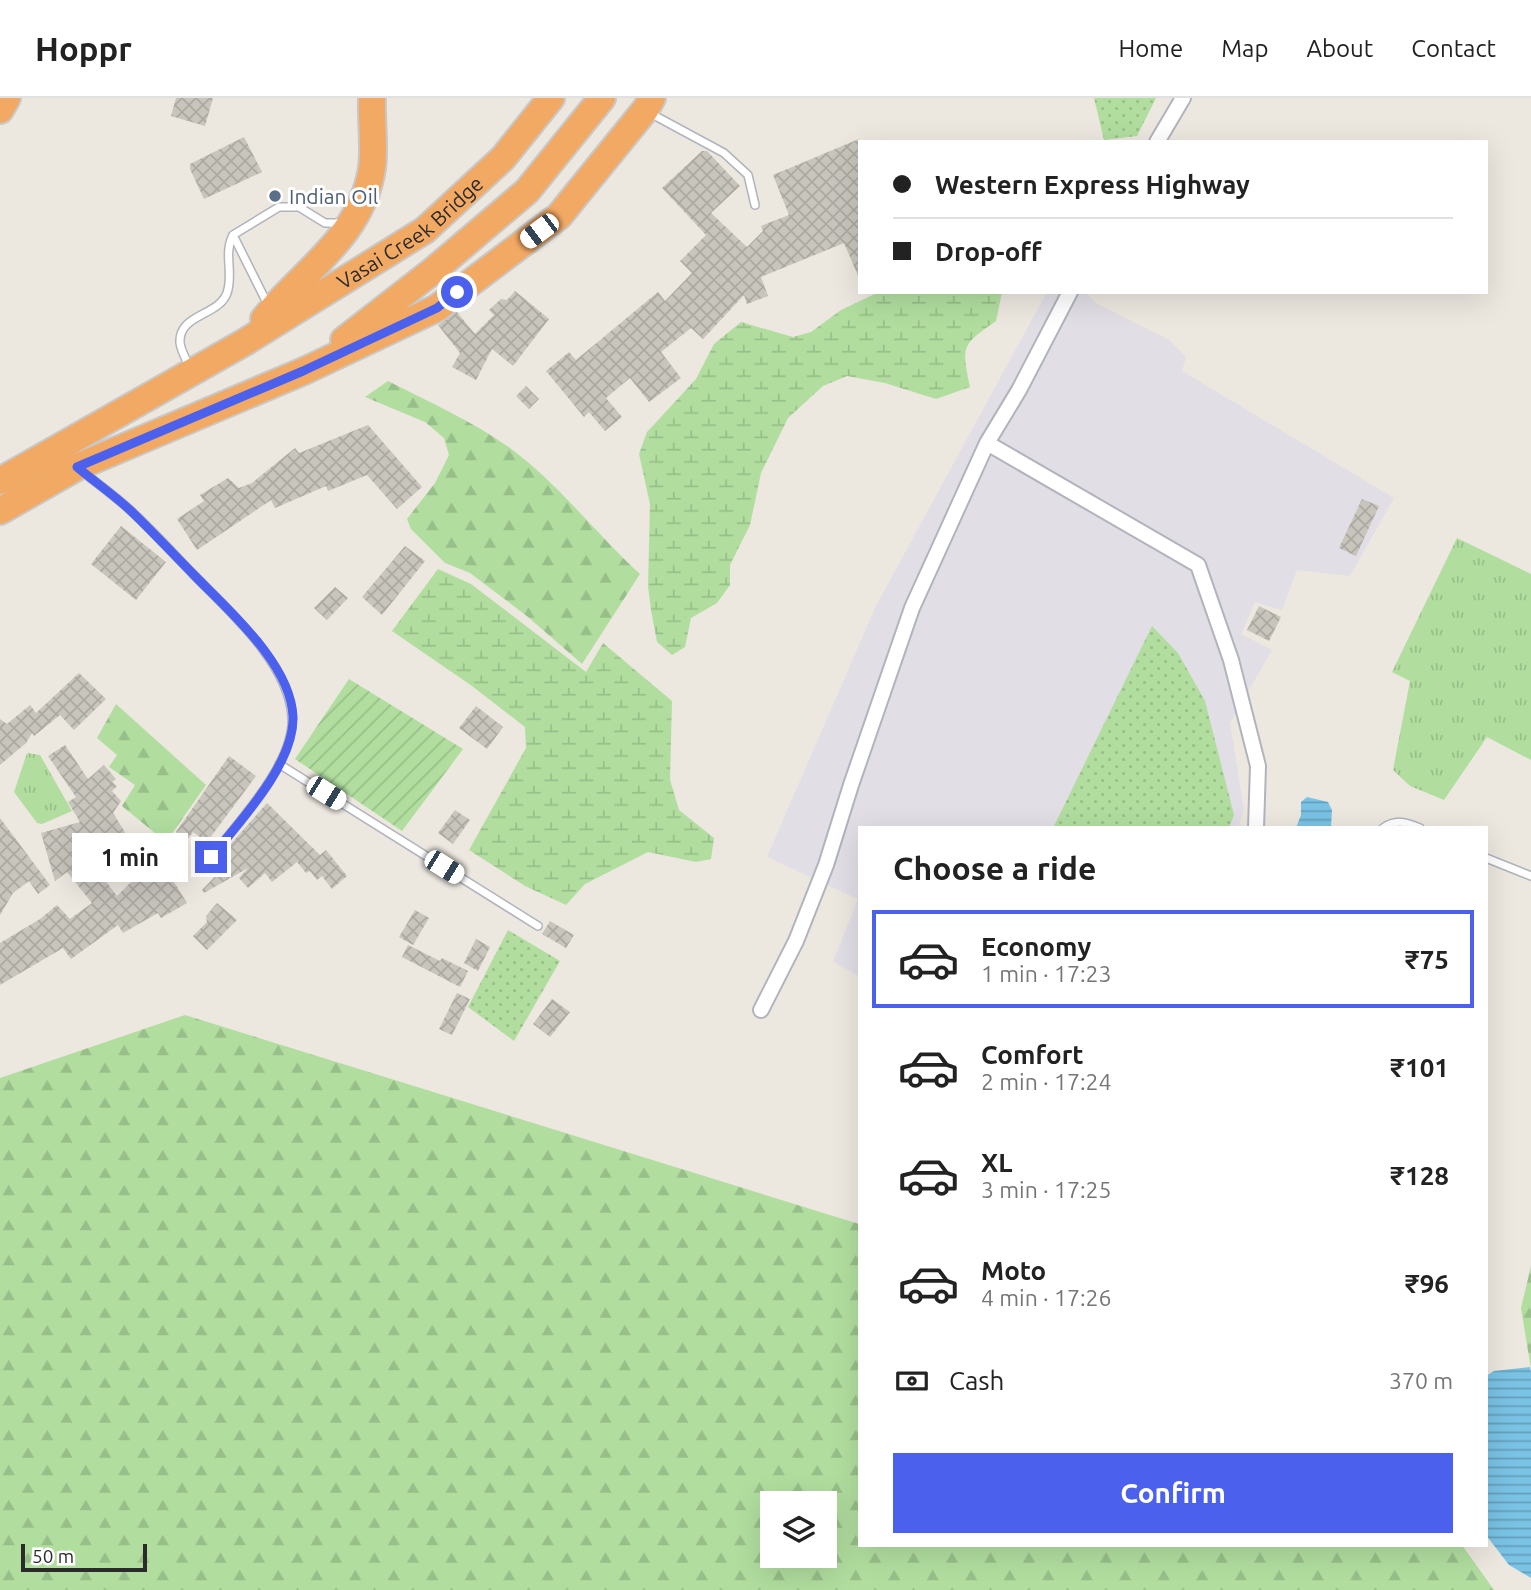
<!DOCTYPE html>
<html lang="en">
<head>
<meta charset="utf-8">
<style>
  body { margin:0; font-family:Ubuntu,sans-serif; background:#f2f2f2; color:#222; height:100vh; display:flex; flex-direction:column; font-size:26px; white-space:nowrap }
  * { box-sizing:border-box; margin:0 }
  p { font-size:23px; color:#767676 }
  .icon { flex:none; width:38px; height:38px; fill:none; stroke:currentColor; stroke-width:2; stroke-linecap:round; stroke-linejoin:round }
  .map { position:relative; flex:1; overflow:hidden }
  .side { position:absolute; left:858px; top:728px; width:630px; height:721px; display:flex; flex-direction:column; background:#fff; border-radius:0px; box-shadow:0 7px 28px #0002 }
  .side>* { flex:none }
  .banner { position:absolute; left:858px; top:42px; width:630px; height:154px; border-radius:0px; box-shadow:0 7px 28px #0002; display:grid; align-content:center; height:154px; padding:0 35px; background:#fff }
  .fabs { position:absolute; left:760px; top:1393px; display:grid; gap:14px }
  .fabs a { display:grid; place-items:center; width:77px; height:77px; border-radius:0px; background:#fff; box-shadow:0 7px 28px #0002; font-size:35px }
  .scale { position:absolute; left:21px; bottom:18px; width:126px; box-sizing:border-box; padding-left:7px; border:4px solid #2b2b2b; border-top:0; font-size:19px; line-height:24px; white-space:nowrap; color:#2b2b2b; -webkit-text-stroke:5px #fff; paint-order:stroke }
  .end { position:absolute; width:32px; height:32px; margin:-16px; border:9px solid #4b60ec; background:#fff; box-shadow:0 0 0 4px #fff }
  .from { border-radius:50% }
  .bubble { position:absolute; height:49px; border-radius:0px; background:#fff; box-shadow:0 7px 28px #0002; font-size:23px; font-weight:700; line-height:49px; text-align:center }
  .car { position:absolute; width:21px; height:42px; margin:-21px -10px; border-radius:9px; box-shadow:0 0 5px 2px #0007; background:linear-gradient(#fff 24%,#345 0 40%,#fff 0 76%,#345 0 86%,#fff 0) }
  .banner b { display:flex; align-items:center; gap:24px; height:66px; font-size:26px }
  .banner b+b { border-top:2px solid #e0e0e0 }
  .banner i { width:18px; height:18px; background:#222 }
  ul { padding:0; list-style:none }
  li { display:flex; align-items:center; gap:21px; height:98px; margin:0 14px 10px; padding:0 21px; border:4px solid transparent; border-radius:0px }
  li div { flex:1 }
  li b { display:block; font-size:26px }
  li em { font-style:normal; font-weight:700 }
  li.active { border-color:#4b60ec }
  li>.icon { width:63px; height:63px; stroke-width:1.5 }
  h2 { padding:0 35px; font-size:32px; line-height:84px }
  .pay { display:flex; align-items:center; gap:18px; height:77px; padding:0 35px; font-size:26px }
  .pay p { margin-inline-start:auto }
  .cta { display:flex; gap:14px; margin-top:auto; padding:14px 35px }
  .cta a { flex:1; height:80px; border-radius:0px; background:#4b60ec; color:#fff; font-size:28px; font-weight:700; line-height:80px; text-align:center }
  header { display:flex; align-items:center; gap:42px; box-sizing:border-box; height:98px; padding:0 35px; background:#fff; border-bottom:2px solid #e0e0e0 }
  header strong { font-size:33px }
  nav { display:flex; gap:38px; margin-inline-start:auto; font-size:24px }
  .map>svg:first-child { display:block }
  .industrial { fill:#e1dee5 }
  .grass { fill:url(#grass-tufts) }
  .forest { fill:url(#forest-firs); fill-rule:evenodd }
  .wetland { fill:url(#wetland-marsh) }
  .park { fill:url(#park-dots) }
  .garden { fill:url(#garden-furrows) }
  .water { fill:url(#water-rules) }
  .building { fill:url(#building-cross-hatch) }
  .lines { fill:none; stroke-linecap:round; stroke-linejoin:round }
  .lane-casing { stroke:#b2b4bd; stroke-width:10 }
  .street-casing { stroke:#b2b4bd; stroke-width:18 }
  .highway-casing { stroke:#c8c8c8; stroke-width:30 }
  .lane { stroke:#fff; stroke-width:7 }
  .street { stroke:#fff; stroke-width:14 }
  .highway { stroke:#f2a964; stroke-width:26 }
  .route { stroke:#4b60ec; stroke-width:9 }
  .service-dot { fill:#5c6f8a; stroke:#fff; stroke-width:2.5 }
  .labels { text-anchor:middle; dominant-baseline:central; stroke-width:6; stroke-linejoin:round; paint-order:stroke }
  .service-label { font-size:21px; fill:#4e5e75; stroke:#fff; text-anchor:start }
  .street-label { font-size:21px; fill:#2b2b2b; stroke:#fff }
</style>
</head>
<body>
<header>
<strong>Hoppr</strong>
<nav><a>Home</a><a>Map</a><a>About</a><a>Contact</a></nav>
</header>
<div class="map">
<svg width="1531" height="1492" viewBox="0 0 1531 1492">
  <defs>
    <pattern id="grass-tufts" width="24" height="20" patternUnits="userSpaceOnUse" patternTransform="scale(1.75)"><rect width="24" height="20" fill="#b1de9f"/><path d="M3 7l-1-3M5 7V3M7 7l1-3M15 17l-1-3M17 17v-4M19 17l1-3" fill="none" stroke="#98bf89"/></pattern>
    <pattern id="forest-firs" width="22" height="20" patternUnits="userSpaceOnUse" patternTransform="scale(1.75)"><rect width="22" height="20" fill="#b1de9f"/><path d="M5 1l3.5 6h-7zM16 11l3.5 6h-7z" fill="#98bf89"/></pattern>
    <pattern id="wetland-marsh" width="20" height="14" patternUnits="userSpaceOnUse" patternTransform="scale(1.75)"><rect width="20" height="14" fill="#b1de9f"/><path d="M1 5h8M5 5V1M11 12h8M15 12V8" fill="none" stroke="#98bf89"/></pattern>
    <pattern id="park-dots" width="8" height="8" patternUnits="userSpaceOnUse" patternTransform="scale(1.75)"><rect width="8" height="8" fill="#b1de9f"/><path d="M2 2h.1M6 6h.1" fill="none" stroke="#98bf89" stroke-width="1.8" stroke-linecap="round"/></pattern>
    <pattern id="garden-furrows" width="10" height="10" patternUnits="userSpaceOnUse" patternTransform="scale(1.75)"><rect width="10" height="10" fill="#b1de9f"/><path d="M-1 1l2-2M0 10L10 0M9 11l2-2" fill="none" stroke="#98bf89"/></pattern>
    <pattern id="water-rules" width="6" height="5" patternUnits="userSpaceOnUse" patternTransform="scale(1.75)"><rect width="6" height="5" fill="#7ac3e5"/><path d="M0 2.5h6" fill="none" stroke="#649fba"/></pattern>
    <pattern id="building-cross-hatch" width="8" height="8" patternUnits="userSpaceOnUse" patternTransform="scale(1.75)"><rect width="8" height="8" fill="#c8c5bd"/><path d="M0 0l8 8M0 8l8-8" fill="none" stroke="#aca9a3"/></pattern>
  </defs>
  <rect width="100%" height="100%" fill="#ece7df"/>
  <path class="industrial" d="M 1047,194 L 1085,194 L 1096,205 L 1169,242 L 1186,259 L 1182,273 L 1394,400 L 1350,478 L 1297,472 L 1282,512 L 1255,504 L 1241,536 L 1272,552 L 1230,625 L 1244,712 L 1238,730 L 859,730 L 859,878 L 833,864 L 858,801 L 767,759 L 876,508 Z"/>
  <path class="grass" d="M 1457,440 L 1531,476 L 1531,662 L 1487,639 L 1444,702 L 1410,688 L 1393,672 L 1410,583 L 1392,574 Z
    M 27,655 L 40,657 L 72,713 L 42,726 L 37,725 L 14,694 Z"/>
  <path class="forest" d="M 388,283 C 429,304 472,323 510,350 C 559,386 596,436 640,476 L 582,566 L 528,519 L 470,475 L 445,465 L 411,431 L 407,421 L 435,385 L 449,357 L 444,340 L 425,324 L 365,299 Z
    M 116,606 L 206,687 L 166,744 L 122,708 L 135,687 L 109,669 L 117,657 L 97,640 Z
    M 185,917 L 859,1126 L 859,1447 L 1462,1447 L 1494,1492 L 0,1492 L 0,980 ZM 824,1405 L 824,1458 L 772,1458 L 772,1405 Z
    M 1531,1168 L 1531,1271 L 1521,1210 Z"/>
  <path class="wetland" d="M 879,194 L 1002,194 L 996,223 C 962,247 961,247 970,289 L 936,301 L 885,285 L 847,278 L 823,288 L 788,320 L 761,375 L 750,427 L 730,467 L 730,487 L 717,505 L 691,520 L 685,549 L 672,557 L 657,544 L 651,512 L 648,488 L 650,406 L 639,356 L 647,334 L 696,281 L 714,246 L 741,224 L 793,239 L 811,234 L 841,212 Z
    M 438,471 L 471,486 L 586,574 L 603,545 L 672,603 L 670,682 L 679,712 L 714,740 L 711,761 L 696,764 L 648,754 L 585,786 L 566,807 L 525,788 L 469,752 L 526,650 L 525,629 L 472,588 L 392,533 Z"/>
  <path class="park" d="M 1094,0 L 1156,0 L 1137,38 L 1104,42 Z
    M 1152,528 L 1178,555 L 1205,603 L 1234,717 L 1229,730 L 1053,730 Z
    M 508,832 L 560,863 L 514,943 L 468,909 Z"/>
  <path class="garden" d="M 349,581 L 463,651 L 402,733 L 295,661 Z"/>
  <path class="water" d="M 1307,699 L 1328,704 L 1332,712 L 1331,730 L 1296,730 L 1301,717 L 1301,704 Z
    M 1530,1269 L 1531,1274 L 1531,1480 L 1509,1467 L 1486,1437 L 1486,1278 L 1494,1273 Z"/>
  <path class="building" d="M 176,0 L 213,0 L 205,28 L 171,18 Z
    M 244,39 L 262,74 L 204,101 L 190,71 L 190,66 Z
    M 859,41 L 859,180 L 844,145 L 761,179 L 768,198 L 747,206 L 744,197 L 703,241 L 691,230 L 661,254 L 681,280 L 649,304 L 630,280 L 606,300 L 622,319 L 605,333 L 589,314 L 584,319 L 546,273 L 569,254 L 576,262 L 658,194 L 665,203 L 692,175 L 680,163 L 706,137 L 662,90 L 702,53 L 707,53 L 740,88 L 711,115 L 747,149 L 763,133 L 761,128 L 789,117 L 773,77 Z
    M 515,193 L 549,221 L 513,268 L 492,251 L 476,282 L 452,269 L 460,255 L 438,227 L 457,214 L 475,236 L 494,217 L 489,212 L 501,201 L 507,202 Z
    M 526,288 L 539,301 L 529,311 L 516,298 Z
    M 368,327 L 422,389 L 397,411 L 367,377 L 328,393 L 326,388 L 275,410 L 271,402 L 197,452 L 177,421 L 204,403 L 200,397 L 228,380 L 239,390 L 252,385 L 295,350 L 299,355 Z
    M 1362,401 L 1379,408 L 1356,458 L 1339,450 Z
    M 121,428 L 166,464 L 136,502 L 91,466 Z
    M 405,448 L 425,463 L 382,517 L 362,499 Z
    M 335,489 L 348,500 L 327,522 L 314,510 Z
    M 1259,508 L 1281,519 L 1269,543 L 1247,532 Z
    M 79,575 L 106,601 L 74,632 L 60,617 L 34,638 L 32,635 L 26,645 L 0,667 L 0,621 L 7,626 L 30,607 L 36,615 Z
    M 476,608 L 503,629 L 487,651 L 459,630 Z
    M 65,647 L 88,681 L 104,667 L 116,681 L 112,684 L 117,688 L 112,693 L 121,703 L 113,715 L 128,739 L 96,759 L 92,765 L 117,798 L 163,752 L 182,774 L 172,781 L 187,805 L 161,820 L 158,815 L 123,835 L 118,827 L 71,861 L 63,850 L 0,887 L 0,845 L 40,821 L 57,807 L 70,821 L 92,805 L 67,774 L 55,783 L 41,735 L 80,724 L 68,704 L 76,699 L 48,658 Z
    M 229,658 L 256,678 L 207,744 L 193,734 L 187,742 L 176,734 Z
    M 267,705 L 320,757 L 326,752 L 347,778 L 332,791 L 322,778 L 317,782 L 310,773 L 306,775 L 297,764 L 272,784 L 265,775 L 248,790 L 239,780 L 248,770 L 204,795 L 202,792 L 226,767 L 221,760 L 224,757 L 222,756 Z
    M 455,712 L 470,722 L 453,746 L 438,735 Z
    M 0,720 L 50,787 L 38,796 L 29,783 L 13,795 L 0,817 Z
    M 217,805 L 237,822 L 207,852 L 193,838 L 207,824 L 206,818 Z
    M 415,812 L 429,820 L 413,847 L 399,839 Z
    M 550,823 L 574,837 L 566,850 L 542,836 Z
    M 476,841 L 490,849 L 478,873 L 464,865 Z
    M 408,847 L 440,863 L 442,860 L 468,873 L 460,889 L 402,859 Z
    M 457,895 L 470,901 L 452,937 L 439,931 Z
    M 552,901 L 570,914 L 550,939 L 533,926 Z"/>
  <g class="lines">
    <defs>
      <path id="lane" d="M 648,14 L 724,55 L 748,77 L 755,107
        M 269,209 L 233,137 L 279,109 L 299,109 L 325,125 L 342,125
        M 190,270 C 187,263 181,253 180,245 C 178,216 219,218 227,195 C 234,175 223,156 233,137
        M 83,374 C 98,386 115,398 129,411 C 151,431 172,454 193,476 C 229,513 288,564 292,618 C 296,664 238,725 211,759
        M 279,666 L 538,828
        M 1383,730 C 1396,721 1406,724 1420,730
        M 1486,760 L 1531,778"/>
      <path id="street" d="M 1157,44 L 1183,0
        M 987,345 L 1198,467 L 1231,562 L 1258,668 L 1256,730
        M 761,912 L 796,843 L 826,767 L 851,687 L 912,510 L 987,345 L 1019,292 L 1070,194"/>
      <g id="highway">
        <path d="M 0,12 L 7,0"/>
        <path d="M 264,221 C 304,172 362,138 372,70 C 375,48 371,23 372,0"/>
        <path d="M 344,242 L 434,172 L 527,93 L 602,0"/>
        <path id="s1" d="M 0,383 L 245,244 L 425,132 L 503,60 L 551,0"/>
        <path d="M 0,413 L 77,369 L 304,273 L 437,210 L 559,118 L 645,12 L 652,0"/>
      </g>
    </defs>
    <use href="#lane" class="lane-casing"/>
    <use href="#street" class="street-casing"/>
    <use href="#highway" class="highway-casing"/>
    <use href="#lane" class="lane"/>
    <use href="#street" class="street"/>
    <use href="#highway" class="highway"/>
  </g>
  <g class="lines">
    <path class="route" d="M 211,759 C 239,724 294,667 293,619 C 291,566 229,513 195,478 C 173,456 153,434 131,413 C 114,397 95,384 77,369 L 303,273 L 437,210 L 457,194"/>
  </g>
  <circle class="service-dot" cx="275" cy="98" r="7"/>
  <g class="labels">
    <g class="service-label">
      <text x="289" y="98">Indian Oil</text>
    </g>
    <g class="street-label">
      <text stroke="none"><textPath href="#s1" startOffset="480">Vasai Creek Bridge</textPath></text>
    </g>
  </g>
</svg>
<div class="fabs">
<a><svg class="icon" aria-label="layers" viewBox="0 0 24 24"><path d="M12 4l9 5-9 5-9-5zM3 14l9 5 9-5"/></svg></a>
</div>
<div class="scale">50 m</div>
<i class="end from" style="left:457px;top:194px"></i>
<i class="end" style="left:211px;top:759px"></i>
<div class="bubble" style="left:72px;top:735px;width:116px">1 min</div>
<i class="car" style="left:539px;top:133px;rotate:233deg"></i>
<i class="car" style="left:326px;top:695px;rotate:122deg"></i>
<i class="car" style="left:444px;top:769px;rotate:122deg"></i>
<div class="banner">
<b><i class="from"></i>Western Express Highway</b>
<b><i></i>Drop-off</b>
</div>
<section class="side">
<h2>Choose a ride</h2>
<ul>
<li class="active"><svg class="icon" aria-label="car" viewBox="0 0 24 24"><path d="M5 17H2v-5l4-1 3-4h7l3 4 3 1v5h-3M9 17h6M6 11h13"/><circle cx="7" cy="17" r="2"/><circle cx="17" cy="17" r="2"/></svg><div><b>Economy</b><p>1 min · 17:23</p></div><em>₹75</em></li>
<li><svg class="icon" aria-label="car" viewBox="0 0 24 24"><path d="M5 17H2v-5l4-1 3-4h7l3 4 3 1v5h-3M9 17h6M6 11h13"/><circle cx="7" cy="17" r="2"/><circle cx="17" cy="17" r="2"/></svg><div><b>Comfort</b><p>2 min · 17:24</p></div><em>₹101</em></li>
<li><svg class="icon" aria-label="car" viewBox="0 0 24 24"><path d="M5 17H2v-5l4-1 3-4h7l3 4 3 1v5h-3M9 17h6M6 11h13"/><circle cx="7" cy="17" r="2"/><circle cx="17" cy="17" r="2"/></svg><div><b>XL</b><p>3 min · 17:25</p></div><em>₹128</em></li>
<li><svg class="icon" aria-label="car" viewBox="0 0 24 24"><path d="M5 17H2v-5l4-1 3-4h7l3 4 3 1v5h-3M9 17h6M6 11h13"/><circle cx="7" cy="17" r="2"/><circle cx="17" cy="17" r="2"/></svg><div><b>Moto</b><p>4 min · 17:26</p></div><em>₹96</em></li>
</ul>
<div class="pay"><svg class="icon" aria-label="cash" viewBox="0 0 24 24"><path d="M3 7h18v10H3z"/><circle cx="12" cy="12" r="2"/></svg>Cash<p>370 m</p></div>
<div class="cta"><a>Confirm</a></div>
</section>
</div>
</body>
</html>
